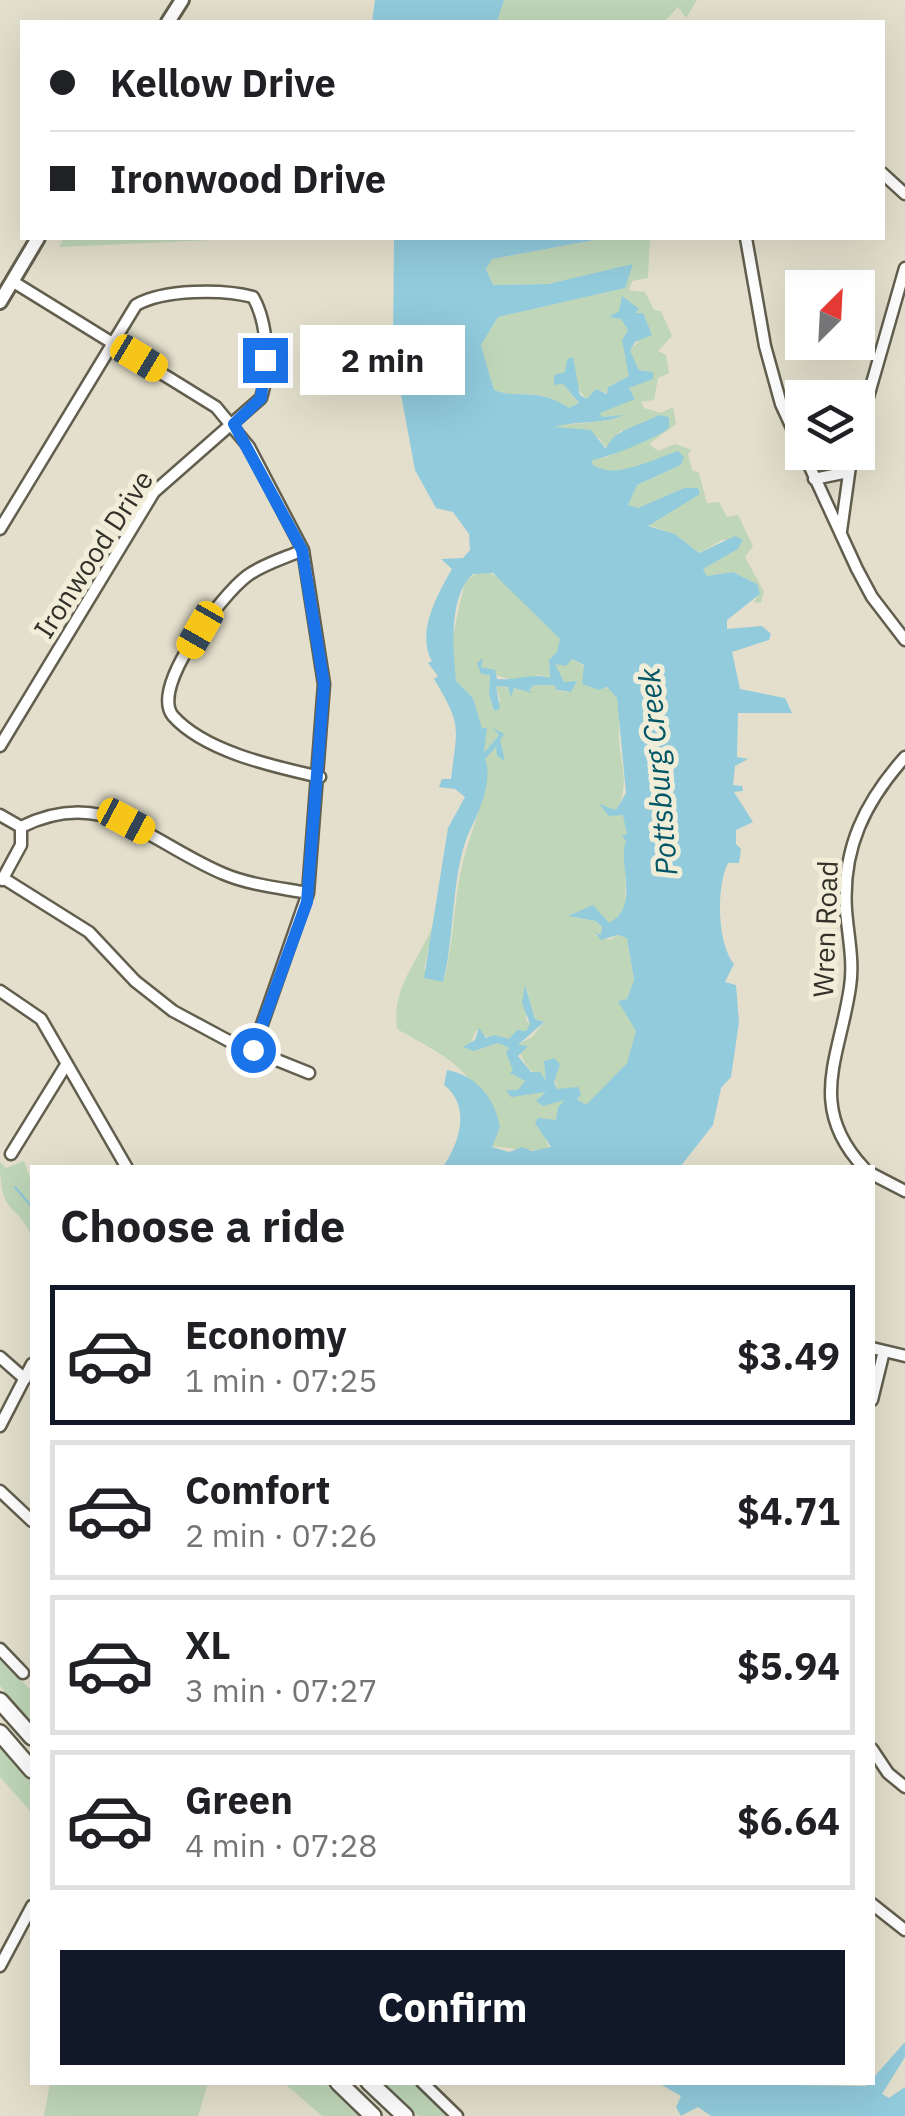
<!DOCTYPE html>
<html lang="en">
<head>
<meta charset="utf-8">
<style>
  body { margin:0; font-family:"IBM Plex Sans",sans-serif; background:#f2f2f2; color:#202124; height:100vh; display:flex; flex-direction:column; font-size:38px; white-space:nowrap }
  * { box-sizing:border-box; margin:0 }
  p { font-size:32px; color:#757577 }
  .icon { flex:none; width:55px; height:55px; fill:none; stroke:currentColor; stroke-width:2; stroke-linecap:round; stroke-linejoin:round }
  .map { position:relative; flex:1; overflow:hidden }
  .details { position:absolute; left:30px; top:1165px; width:845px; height:920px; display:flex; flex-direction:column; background:#fff; border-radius:0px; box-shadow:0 10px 40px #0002 }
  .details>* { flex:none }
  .top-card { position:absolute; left:20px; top:20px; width:865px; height:220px; border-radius:0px; box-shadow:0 10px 40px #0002; display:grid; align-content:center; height:220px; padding:0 30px; background:#fff }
  .needle { width:65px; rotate:24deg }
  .fabs { position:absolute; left:785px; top:270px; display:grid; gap:20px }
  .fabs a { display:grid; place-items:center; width:90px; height:90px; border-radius:0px; background:#fff; box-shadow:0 10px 40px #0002; font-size:50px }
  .end { position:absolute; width:45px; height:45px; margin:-22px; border:12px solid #1a73e8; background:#fff; box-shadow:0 0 0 5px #fff }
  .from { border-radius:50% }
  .bubble { position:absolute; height:70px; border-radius:0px; background:#fff; box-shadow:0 10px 40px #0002; font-size:32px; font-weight:700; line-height:70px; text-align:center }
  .car { position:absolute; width:30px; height:60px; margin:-30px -15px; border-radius:12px; box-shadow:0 0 8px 2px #0007; background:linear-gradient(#f5c518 24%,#345 0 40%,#f5c518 0 76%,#345 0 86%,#f5c518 0) }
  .top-card b { display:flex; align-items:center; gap:35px; height:95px; font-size:38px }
  .top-card b+b { border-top:2px solid #e0e0e0 }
  .top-card i { width:25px; height:25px; background:#202124 }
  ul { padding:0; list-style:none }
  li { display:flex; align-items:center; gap:30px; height:140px; margin:0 20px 15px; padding:0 10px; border:5px solid #e0e0e0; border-radius:0px }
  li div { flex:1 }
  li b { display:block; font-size:38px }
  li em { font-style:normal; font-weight:700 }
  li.on { border-color:#111827 }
  li>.icon { width:90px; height:90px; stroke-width:1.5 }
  h2 { padding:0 30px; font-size:45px; line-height:120px }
  .cta { display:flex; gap:20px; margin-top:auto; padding:20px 30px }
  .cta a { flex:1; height:115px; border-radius:0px; background:#111827; color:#fff; font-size:40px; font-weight:700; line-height:115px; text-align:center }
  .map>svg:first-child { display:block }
  .green { fill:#bfd6b8 }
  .water { fill:#92cbdc }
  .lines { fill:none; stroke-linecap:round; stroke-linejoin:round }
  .stream { stroke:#92cbdc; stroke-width:2.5 }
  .minor-casing { stroke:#625f4e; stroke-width:15 }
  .major-casing { stroke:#625f4e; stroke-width:18 }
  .highway-casing { stroke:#625f4e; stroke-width:20 }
  .minor { stroke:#fff; stroke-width:10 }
  .major { stroke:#fff; stroke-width:12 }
  .highway { stroke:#fff; stroke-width:15 }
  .route { stroke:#1a73e8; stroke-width:12 }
  .labels { text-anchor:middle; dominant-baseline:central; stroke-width:10; stroke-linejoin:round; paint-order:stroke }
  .street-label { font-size:28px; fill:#323029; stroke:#f0edd9 }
  .water-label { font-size:30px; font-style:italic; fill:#005567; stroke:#f0edd9 }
</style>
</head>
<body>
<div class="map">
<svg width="905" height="2116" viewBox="0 0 905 2116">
  <rect width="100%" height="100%" fill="#e3dfcc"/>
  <path class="green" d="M 504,0 L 697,0 L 686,18 L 678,7 L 664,22 L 497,22 Z
    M 64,238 L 255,238 L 59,247 Z
    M 607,238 L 650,238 L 648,278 L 632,281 L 629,290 L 645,292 L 654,310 L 661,311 L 672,336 L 658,351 L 666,355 L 669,373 L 658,378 L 654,400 L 641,402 L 644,408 L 661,413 L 673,407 L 676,424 L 649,444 L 658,451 L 675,444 L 692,450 L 688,454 L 692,470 L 699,473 L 707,503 L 719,502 L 727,517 L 738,515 L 753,546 L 745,557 L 764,592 L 761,603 L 754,602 L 759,594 L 757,584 L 733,572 L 707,576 L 703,569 L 738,549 L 743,541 L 722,540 L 699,553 L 675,534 L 648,525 L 684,488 L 638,508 L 627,505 L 637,485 L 681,465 L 601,471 L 592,464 L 591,460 L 608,457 L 658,415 L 636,429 L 620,431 L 607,449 L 599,438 L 550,427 C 571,423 608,423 622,416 L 601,417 L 600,412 L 635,398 L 629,389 L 648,371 L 639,370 L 629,351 L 648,331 L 643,314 L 619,311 L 611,317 L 621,319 L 628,330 L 622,340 L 630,376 L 609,386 L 607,393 L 596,389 L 587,400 L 566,372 L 554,385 L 563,384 L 579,404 L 569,409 C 538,386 521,400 494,390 L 481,345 L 498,317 L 624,288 L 632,265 L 548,284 L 493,285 L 486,268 L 492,259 Z
    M 481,570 C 510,577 540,617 560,638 L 558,652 L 549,660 L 550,678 L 539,675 L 515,681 L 477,669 L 490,675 L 489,694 L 494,711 L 500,700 L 496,686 L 529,691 L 534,685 L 555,685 L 556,691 L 571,692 L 555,669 L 555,664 L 572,659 L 587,668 L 593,685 L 613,690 C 623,708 618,720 619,738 C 620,765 631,785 616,810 L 601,809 L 624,815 L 627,824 L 625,906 L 619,918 L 608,924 L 586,910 L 573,917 L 596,921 L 602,927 L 602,935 L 595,935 L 610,940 L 618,935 L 627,937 L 634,981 L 627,999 L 619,1001 L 636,1031 L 628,1063 L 586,1106 L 569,1091 L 557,1089 L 550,1060 L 547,1081 C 523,1067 526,1065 517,1045 L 532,1037 L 544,1022 L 535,1019 L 526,987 L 526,1020 L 530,1024 L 526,1031 L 515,1031 L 515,1038 C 502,1041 486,1040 476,1030 L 470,1045 L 466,1043 L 474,1051 L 498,1043 L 510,1048 L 513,1070 L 525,1081 L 514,1096 L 547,1092 L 542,1099 L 565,1100 L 556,1121 L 544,1133 L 549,1150 C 528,1151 511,1148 491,1146 L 500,1127 C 469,1068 455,1061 397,1029 C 391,985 421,959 435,920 L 424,969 L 443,982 C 453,948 453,915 459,881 C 466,837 488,804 485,759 L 495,747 L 500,755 L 499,734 L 484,754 L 486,728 L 482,729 L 473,698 L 456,681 L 450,648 L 465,581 Z
    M 24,1161 L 32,1183 L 32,1238 C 18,1200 0,1220 0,1162 L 6,1168 Z
    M 0,1657 L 32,1692 L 32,1723 L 0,1686 Z
    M 0,1746 L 32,1783 L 32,1813 L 0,1777 Z
    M 50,2083 L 50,2082 L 208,2083 L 198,2116 L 44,2116 Z
    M 284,2083 L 324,2083 L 359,2116 L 322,2116 Z
    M 382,2083 L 413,2083 L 448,2116 L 418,2116 Z"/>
  <path class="water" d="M 375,0 L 504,0 L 497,22 L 372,22 Z
    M 394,238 L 606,238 L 492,259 L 486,269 L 493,285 L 548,284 L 633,264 L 625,288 L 498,317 L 481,345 L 494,390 C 520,400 536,386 569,408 L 579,403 L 563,384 L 554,385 L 554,375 L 565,372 L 567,359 L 573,357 L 580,395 L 587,399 L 596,389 L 607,394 L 608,387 L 629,376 L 622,340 L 628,330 L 621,319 L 609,317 L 619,311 L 622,296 L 639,309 L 635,313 L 643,313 L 652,335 L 635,342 L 630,351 L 639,370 L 653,372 L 653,379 L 629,388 L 635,399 L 600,413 L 602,417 L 624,415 C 603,425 577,420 555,427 L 591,430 L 606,449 C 614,428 639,427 658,415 L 669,417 L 669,428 C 657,438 607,458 592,460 L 592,464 C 614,481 653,459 678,451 L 684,457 L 681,465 L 637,485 L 628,505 L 638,508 L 684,488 L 698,488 L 700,494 L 648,526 L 675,534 L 699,553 L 735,536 L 743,540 L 738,549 L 703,569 L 707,576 L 733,572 L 757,584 L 760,594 L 727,620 L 727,629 L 762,626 L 771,634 L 769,640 L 732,652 L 740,689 L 785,698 L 792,713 L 738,713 L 737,757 L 748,759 L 735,766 L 733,785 L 742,786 L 743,791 L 734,792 L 753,822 L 736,830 L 736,844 L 741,849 L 739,863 L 728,863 C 716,887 717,943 734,964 L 725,982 L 736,985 L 739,1022 L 731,1077 L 721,1088 L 713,1125 L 680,1167 L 443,1167 C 460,1142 471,1106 444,1085 L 447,1070 C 476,1075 495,1098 500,1127 L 492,1147 L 509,1152 L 522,1147 L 532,1151 L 551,1147 L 535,1123 L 538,1118 L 556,1120 L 558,1107 L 565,1100 L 543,1106 L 536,1101 L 546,1092 L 511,1097 L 506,1090 L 518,1090 L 525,1081 L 510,1073 L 513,1070 L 506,1053 L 509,1048 L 498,1043 L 474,1051 L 463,1047 L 475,1040 L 479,1028 L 486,1038 L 494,1035 L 509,1039 L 517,1030 L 526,1031 L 530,1024 L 522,1003 L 525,985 L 535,1019 L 544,1022 L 518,1045 L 528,1046 L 518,1056 L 531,1072 L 540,1072 L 546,1081 L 544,1061 L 554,1058 L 560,1064 L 554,1082 L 557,1089 L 578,1087 L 581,1094 L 577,1099 L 586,1105 L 627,1063 L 636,1031 L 618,1001 L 627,999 L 634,980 L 627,938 L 618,935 L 601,940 L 595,932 L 601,935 L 602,927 L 596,921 L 568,916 L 593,905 L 609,923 C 641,907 617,864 626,841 L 622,836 L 627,834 L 623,815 L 609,816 L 599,804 L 616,810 L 626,793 L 617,698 L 607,687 L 599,690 L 582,684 L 584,665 L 572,659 L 566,666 L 555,664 L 564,682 L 577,681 L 571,692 L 556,690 L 555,685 L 534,685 L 529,690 L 533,693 L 514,688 L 511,697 L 508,687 L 496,686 L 500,709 L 494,711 L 489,694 L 490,675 L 481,674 L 477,663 L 483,658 L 481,667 L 495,670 L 497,679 C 516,681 532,672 550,678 L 549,660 L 557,652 L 560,639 L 493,573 L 473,574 C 448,596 453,651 456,681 L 473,698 L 482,728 L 487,728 L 484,753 L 499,735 L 493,728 L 504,734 L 500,740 L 505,761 L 497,756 L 496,747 L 485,759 C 493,777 480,811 472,826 C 450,869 456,935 443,982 L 424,978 L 448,828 L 465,797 L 455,789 L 439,787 L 442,779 L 451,779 C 457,727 463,727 434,679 L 438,676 L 428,663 L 432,661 C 416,633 437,595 452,569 L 441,559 L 463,558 L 470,550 L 469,534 L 453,512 L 436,508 L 415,470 L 393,351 Z
    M 905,2042 L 905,2057 L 882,2094 L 889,2098 L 905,2087 L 905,2116 L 711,2116 L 698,2107 L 681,2116 L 676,2107 L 681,2096 L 658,2083 L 866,2086 Z"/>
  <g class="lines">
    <path class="stream" d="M 15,1187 L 32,1207"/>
    <defs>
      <path id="minor" d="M 882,173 L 905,194
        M 746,238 L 765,346 L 781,404 L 857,569 L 872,597 L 905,640
        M 12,281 L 216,407 L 249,447 L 303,550 L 324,684 L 308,893 L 253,1050
        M 858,432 L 905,268
        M 814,479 L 848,472
        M 0,529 L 136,305 C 164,289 223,289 253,297 C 268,323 270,369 261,398 L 154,492 L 0,746
        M 841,531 L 852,452
        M 303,550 C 285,558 263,564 247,576 C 223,594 149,687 173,716 C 205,752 276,767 320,777
        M 0,815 L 21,827 C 105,785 152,844 224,874 C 250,885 281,888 308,893
        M 3,878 L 89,932 L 135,981 L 173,1011 L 227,1040 L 309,1073
        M 2,880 L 21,845 L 21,827
        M 0,991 L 41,1019 L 127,1168
        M 11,1154 L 66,1065
        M 864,1168 C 806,1106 840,1057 850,987 C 854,961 848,936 846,910 C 842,848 865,802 905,757
        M 872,1174 L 905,1191
        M 872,1348 L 905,1356
        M 0,1357 L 25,1379
        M 872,1400 L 884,1351
        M 0,1426 L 32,1364
        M 0,1491 L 32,1521
        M 0,1649 L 23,1673
        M 872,1749 L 888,1773 L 905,1787
        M 872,1904 L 905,1930
        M 0,1966 L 32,1906
        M 422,2082 L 457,2116"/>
      <path id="major" d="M 168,22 L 182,0
        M 0,302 L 38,238"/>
      <path id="highway" d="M 0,1701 L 32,1737
        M 0,1733 L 32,1770
        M 338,2082 L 373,2116
        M 369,2082 L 405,2116"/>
    </defs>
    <use href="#minor" class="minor-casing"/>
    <use href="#major" class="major-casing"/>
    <use href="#highway" class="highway-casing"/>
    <use href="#minor" class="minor"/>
    <use href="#major" class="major"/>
    <use href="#highway" class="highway"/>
  </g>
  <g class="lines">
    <path class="route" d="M 253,1050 L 307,902 L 324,684 L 302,550 L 234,424 L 261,398 L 265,360"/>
  </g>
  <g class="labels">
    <g class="street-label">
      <text transform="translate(93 554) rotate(-57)">Ironwood Drive</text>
      <text transform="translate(825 929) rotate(-88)">Wren Road</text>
    </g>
    <g class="water-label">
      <text transform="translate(657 772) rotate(-95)">Pottsburg Creek</text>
    </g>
  </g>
</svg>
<div class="fabs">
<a><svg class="needle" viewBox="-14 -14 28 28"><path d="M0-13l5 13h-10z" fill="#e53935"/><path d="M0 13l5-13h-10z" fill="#757577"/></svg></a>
<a><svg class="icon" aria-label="layers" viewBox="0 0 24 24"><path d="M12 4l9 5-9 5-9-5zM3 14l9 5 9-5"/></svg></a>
</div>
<i class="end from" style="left:253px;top:1050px"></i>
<i class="end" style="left:265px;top:360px"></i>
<div class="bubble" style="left:300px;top:325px;width:165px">2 min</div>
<i class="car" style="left:139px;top:358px;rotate:121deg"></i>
<i class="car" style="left:200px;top:630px;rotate:210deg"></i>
<i class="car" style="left:126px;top:821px;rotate:118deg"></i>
<div class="top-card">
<b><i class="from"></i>Kellow Drive</b>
<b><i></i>Ironwood Drive</b>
</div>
<section class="details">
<h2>Choose a ride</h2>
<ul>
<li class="on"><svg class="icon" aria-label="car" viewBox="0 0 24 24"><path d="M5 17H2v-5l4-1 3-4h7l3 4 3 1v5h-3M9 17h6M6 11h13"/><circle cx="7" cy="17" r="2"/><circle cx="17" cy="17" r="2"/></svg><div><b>Economy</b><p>1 min · 07:25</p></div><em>$3.49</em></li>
<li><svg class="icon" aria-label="car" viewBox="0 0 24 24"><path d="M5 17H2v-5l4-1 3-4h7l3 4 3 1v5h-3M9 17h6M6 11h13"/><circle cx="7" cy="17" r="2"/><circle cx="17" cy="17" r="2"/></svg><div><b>Comfort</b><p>2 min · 07:26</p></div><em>$4.71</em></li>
<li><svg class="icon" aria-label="car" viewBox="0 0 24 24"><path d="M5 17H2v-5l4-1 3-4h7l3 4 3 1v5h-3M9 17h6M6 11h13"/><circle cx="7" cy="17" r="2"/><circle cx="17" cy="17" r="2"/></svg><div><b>XL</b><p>3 min · 07:27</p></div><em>$5.94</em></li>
<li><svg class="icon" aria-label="car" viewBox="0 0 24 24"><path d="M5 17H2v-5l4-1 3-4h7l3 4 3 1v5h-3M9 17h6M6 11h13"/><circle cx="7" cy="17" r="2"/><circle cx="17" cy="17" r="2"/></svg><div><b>Green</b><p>4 min · 07:28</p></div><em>$6.64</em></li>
</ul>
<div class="cta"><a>Confirm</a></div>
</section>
</div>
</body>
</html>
